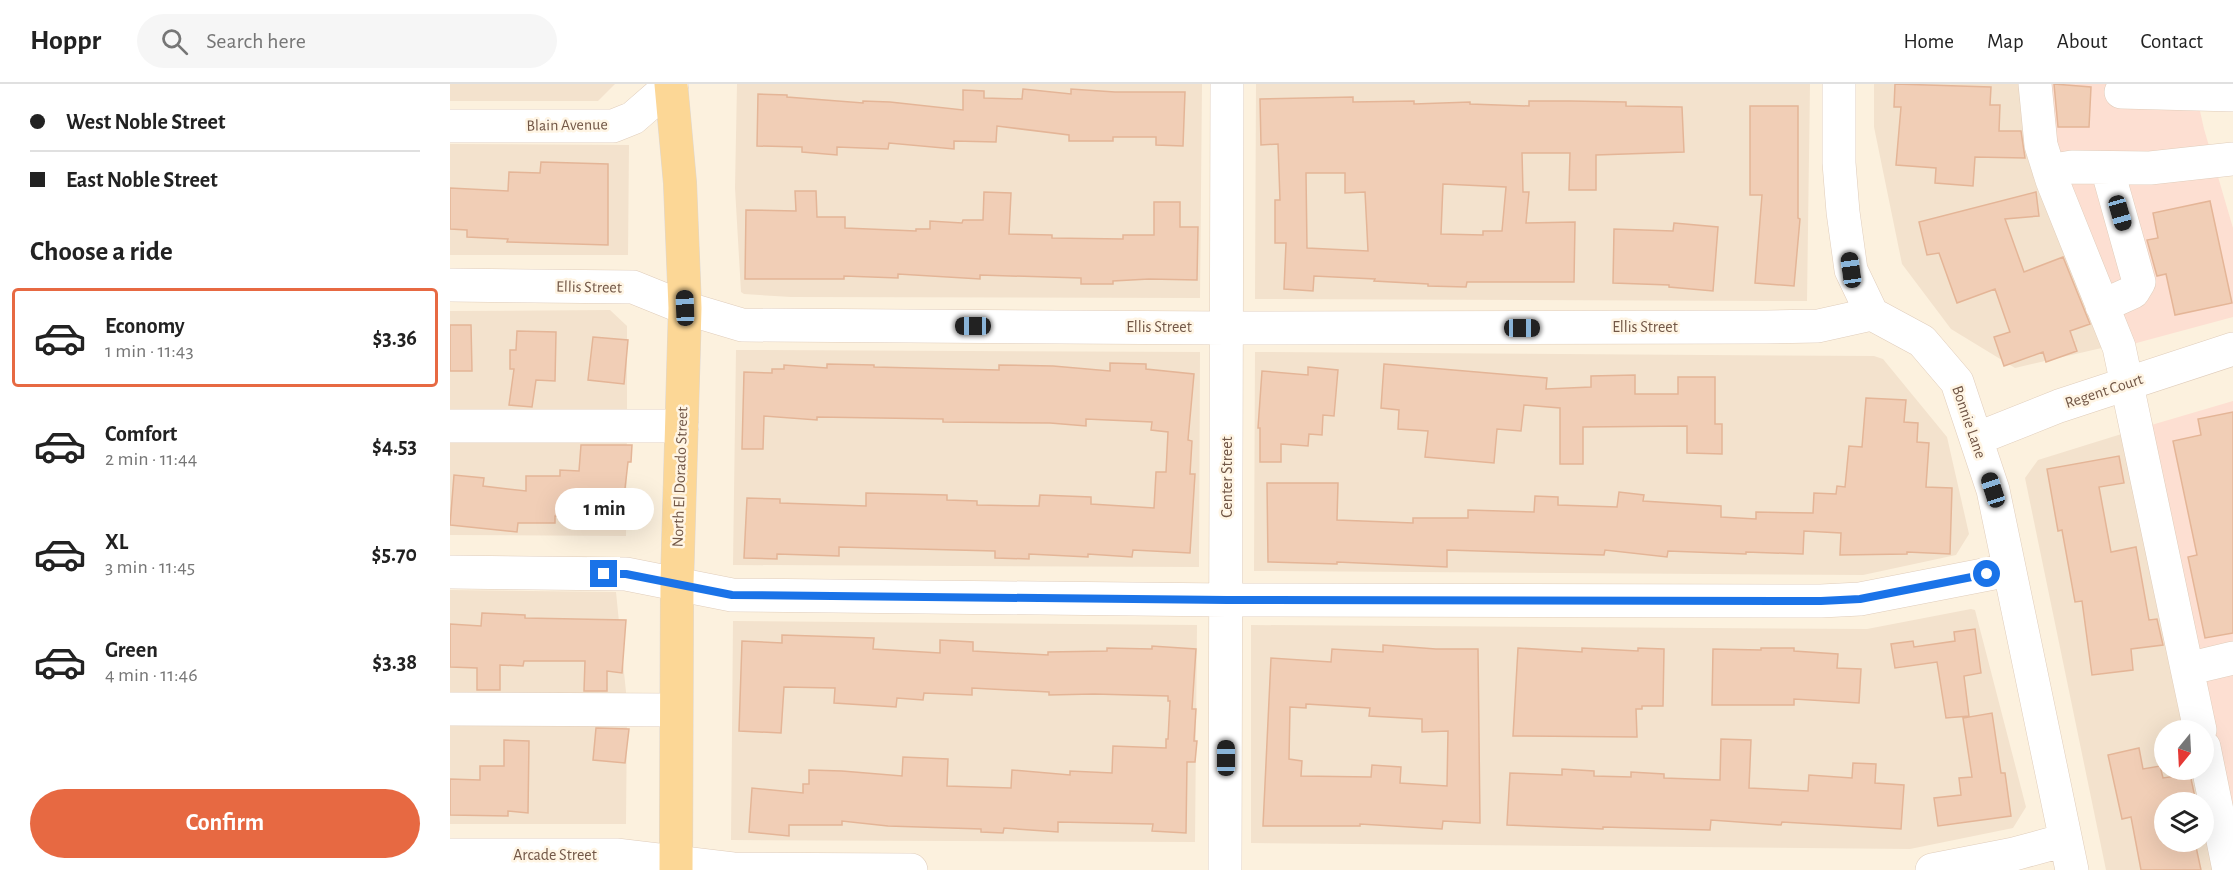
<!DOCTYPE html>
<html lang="en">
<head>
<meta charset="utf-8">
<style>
  body { margin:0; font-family:"Alegreya Sans",sans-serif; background:#f6f6f6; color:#222; height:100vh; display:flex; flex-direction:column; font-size:22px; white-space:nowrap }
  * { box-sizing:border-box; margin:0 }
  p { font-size:20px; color:#767676 }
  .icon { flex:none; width:33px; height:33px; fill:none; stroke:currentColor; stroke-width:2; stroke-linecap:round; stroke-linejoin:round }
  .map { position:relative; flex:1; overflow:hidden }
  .drawer { display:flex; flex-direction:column; background:#fff; width:450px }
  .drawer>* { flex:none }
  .hud { display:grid; align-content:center; height:132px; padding:0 30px; background:#fff }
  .needle { width:39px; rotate:198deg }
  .controls { position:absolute; left:1704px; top:636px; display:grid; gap:12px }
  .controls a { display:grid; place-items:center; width:60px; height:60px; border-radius:50%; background:#fff; box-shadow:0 6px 24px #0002; font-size:30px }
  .end { position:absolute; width:27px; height:27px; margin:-14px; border:8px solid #1a73e8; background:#fff; box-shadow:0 0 0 3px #fff }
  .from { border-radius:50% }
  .bubble { position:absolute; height:42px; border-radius:21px; background:#fff; box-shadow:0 6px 24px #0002; font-size:20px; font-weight:700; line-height:42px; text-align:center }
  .car { position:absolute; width:18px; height:36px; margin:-18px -9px; border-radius:8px; box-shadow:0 0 4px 2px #0007; background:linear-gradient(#222 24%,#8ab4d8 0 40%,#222 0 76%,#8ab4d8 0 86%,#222 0) }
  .hud b { display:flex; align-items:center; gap:21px; height:57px; font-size:22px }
  .hud b+b { border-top:2px solid #e0e0e0 }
  .hud i { width:15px; height:15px; background:#222 }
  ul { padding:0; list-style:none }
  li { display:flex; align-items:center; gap:18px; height:99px; margin:0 12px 9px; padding:0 18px; border:3px solid transparent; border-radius:6px }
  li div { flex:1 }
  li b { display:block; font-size:22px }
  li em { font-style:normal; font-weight:700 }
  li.current { border-color:#e76942 }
  li>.icon { width:54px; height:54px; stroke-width:1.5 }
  h2 { padding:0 30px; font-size:27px; line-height:72px }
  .action { display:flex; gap:12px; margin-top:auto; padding:12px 30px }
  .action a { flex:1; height:69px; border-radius:36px; background:#e76942; color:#fff; font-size:24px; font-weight:700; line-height:69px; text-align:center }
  header { display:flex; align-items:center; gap:36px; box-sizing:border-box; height:84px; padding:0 30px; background:#fff; border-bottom:2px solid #e0e0e0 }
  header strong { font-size:28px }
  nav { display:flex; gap:33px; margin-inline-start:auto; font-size:21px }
  .search { width:420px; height:54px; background:#f6f6f6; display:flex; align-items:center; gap:15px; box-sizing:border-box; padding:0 21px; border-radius:33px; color:#767676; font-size:22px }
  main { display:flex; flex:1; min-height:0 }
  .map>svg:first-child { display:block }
  .residential { fill:#f3e2cd }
  .commercial { fill:#fddfd2 }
  .building { fill:#f1ceb6; stroke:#e4b597; stroke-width:1.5; fill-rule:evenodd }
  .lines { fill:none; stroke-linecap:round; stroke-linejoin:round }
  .minor-casing { stroke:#e0cdbb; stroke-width:34 }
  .major-casing { stroke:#ddd7d3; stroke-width:34 }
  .minor { stroke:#fff; stroke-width:33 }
  .major { stroke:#fcd796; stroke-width:33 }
  .route { stroke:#1a73e8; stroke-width:8 }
  .labels { text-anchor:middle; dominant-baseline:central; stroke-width:5; stroke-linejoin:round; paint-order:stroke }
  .street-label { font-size:16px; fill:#725747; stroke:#fff5e4 }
</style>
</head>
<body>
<header>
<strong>Hoppr</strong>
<div class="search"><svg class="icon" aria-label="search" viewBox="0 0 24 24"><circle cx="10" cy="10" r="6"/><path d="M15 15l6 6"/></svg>Search here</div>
<nav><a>Home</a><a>Map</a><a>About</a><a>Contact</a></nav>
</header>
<main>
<section class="drawer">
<div class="hud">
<b><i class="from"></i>West Noble Street</b>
<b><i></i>East Noble Street</b>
</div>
<h2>Choose a ride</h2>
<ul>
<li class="current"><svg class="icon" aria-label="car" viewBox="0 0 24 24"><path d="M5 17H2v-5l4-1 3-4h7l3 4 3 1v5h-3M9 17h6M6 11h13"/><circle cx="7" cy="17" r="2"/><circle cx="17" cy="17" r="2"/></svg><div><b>Economy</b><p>1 min · 11:43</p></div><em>$3.36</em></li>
<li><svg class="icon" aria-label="car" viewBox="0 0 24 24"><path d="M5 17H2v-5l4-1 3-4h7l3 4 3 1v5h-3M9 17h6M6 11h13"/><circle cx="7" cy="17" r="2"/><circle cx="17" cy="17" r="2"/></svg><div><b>Comfort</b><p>2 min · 11:44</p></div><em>$4.53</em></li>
<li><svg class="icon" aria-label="car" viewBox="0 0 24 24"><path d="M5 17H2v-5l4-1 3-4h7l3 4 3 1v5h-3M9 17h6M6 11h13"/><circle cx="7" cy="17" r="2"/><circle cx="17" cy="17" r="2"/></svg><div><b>XL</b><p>3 min · 11:45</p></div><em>$5.70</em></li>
<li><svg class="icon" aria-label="car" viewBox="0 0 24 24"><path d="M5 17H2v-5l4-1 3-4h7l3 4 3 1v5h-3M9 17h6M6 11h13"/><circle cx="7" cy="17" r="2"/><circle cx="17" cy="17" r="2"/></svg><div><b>Green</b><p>4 min · 11:46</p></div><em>$3.38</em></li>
</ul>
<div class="action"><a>Confirm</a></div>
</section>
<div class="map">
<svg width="1783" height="786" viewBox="0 0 1783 786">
  <rect width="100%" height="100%" fill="#fcf1de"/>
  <path class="residential" d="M 0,0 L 165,0 L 148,17 L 0,17 Z
    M 287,0 L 752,0 L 750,214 L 341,213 L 294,210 L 291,208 L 285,104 Z
    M 806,0 L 1360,0 L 1357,217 L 805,215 Z
    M 1424,0 L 1573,0 L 1656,263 L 1565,284 L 1501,245 L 1452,180 L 1424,43 Z
    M 0,60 L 179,61 L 178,171 L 0,171 Z
    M 160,226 L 177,242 L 177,331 L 0,330 L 0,227 Z
    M 286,266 L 750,268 L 749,483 L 283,481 Z
    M 805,268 L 1424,272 L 1433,275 L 1497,353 L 1519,450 L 1506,471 L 1413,491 L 804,487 Z
    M 0,343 L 177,344 L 176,452 L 0,451 Z
    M 1678,348 L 1738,646 L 1714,646 L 1714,686 L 1746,686 L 1753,718 L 1714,718 L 1714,758 L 1754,758 L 1754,721 L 1767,786 L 1656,786 L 1575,394 L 1588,376 Z
    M 0,506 L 166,508 L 177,618 L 0,617 Z
    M 1521,525 L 1525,526 L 1576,723 L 1563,744 L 1460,765 L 801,759 L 801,541 L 1417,545 Z
    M 283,537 L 747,541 L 745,758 L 281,756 Z
    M 0,630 L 177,631 L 176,740 L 0,740 Z"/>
  <path class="commercial" d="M 1596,0 L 1744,0 L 1754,45 L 1783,144 L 1783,233 L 1679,261 L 1606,81 Z
    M 1783,317 L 1783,746 L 1698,342 Z"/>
  <path class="building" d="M 1445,0 L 1541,3 L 1540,21 L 1550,21 L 1549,47 L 1571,47 L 1575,74 L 1525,73 L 1523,102 L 1485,99 L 1486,84 L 1446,81 L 1451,23 L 1444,23 Z
    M 1604,0 L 1641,3 L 1639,43 L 1608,43 Z
    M 573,5 L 621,10 L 621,5 L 665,8 L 735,8 L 733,62 L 706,61 L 706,53 L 663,53 L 663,57 L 619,57 L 619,51 L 547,42 L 546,58 L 504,57 L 504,65 L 439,59 L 438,65 L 387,63 L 387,71 L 352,68 L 352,63 L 307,62 L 308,10 L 337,11 L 337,13 L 413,19 L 413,17 L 440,18 L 513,26 L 513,6 L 534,7 L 534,14 L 572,15 Z
    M 903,13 L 903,18 L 964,17 L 964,20 L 1020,18 L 1020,20 L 1079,22 L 1079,17 L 1121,17 L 1176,18 L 1176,22 L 1232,23 L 1234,68 L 1146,71 L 1146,106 L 1119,106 L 1120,69 L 1072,69 L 1073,108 L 1079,108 L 1076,139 L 1125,138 L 1124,198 L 1017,198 L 1016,203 L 978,202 L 978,200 L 924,197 L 925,195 L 864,192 L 863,207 L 834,205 L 836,159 L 825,159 L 825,116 L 830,116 L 828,60 L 811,61 L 810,15 ZM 856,89 L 895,89 L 895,109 L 915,108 L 918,167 L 857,164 ZM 993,100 L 1056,103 L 1052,147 L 1033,147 L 1033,151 L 991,150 Z
    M 1300,22 L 1348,22 L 1348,134 L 1350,135 L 1344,202 L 1305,199 L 1312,111 L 1300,111 Z
    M 91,78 L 158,80 L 158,161 L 57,158 L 58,155 L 17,153 L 17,146 L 0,145 L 0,104 L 58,107 L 59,88 L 90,89 Z
    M 345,107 L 366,107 L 367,133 L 395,133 L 395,144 L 466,147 L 466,145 L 480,145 L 480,137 L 512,139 L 513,136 L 533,136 L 534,108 L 561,109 L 559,150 L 602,151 L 602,154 L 673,155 L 673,151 L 704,151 L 704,118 L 730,118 L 730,143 L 748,143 L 747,196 L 699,195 L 663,197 L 663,200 L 631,200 L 631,194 L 530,191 L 530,195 L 448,190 L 448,194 L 394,192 L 394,195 L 295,195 L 296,126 L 346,127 Z
    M 1586,108 L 1589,132 L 1555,135 L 1574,188 L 1613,173 L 1640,240 L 1620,247 L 1627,267 L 1596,278 L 1593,268 L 1554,282 L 1544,253 L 1560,248 L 1545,205 L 1507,219 L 1489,169 L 1477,171 L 1469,138 Z
    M 1760,117 L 1782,219 L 1725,231 L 1716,190 L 1707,192 L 1697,156 L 1708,154 L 1703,129 Z
    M 1224,139 L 1268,143 L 1263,207 L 1219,203 L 1219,201 L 1163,199 L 1164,145 L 1223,147 Z
    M 0,241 L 21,241 L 22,287 L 0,287 Z
    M 67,247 L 106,248 L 105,297 L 86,296 L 82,323 L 59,321 L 64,285 L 60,285 L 60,266 L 66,266 Z
    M 143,253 L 178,256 L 174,300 L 138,296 Z
    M 660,279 L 696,280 L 696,285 L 744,290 L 738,356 L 742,357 L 740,390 L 745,390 L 740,469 L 683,466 L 682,473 L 638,470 L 638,473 L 579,470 L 579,475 L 545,474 L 545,467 L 389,463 L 389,472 L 327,470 L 327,475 L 294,474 L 297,414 L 330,415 L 330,419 L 416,422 L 416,409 L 497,411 L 497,416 L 527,417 L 527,421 L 589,422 L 590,411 L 641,413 L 641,420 L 704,424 L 706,388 L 716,388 L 718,348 L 701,346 L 702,338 L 636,335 L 636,342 L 600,339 L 493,338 L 493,335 L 367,333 L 367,336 L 314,332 L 313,365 L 292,365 L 294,288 L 322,289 L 322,285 L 334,285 L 334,281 L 377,284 L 377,280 L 424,281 L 424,283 L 549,286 L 549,281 L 603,282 L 660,287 Z
    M 934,280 L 1097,294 L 1096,305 L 1141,303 L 1141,292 L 1185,291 L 1185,310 L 1228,310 L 1228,293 L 1265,293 L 1265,340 L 1272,340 L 1272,370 L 1237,369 L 1237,342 L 1133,343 L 1133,380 L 1110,380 L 1110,324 L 1074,321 L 1071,347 L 1047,345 L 1044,379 L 975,373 L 978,347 L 948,345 L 949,326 L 931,324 Z
    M 858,283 L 888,286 L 884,332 L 873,331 L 872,351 L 859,350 L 858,362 L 831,360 L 831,378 L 810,378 L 810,344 L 808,344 L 812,287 L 858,291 Z
    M 1416,314 L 1456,316 L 1454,338 L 1468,339 L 1467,358 L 1479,359 L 1476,403 L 1502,404 L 1500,470 L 1457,468 L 1457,470 L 1390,471 L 1391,449 L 1354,447 L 1353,470 L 1296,468 L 1296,470 L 1218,467 L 1217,473 L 1155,466 L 1154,471 L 997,466 L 997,483 L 887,478 L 887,480 L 818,478 L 817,399 L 888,399 L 887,436 L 963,439 L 963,434 L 1018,434 L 1018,426 L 1084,428 L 1085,412 L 1108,413 L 1108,421 L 1167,423 L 1169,408 L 1194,411 L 1193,417 L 1271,422 L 1271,433 L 1306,435 L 1306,428 L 1363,429 L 1364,409 L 1386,410 L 1387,402 L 1395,403 L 1399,362 L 1412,363 Z
    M 1783,328 L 1783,549 L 1755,554 L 1738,473 L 1747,471 L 1723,357 L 1751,351 L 1748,335 Z
    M 131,361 L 182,361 L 181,378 L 178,378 L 171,440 L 105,432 L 105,439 L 68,439 L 67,448 L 0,441 L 4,391 L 34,394 L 33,402 L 76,407 L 76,392 L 110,392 L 110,386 L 129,387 Z
    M 1669,372 L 1674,399 L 1649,403 L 1661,468 L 1686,463 L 1699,536 L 1707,535 L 1713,561 L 1681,565 L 1683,586 L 1642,591 L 1632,517 L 1625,518 L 1612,446 L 1608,447 L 1597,385 Z
    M 32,529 L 75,531 L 75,534 L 176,536 L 172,589 L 157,587 L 157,607 L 134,607 L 135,577 L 74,577 L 73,582 L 50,581 L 50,606 L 27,606 L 27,584 L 0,583 L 0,540 L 31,542 Z
    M 1525,545 L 1531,589 L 1514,592 L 1519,632 L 1496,634 L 1487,578 L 1445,584 L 1441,560 L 1463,557 L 1464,563 L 1505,557 L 1504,548 Z
    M 332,551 L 424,554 L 423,565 L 490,569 L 490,556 L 523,558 L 523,567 L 598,571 L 598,568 L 657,567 L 657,564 L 702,565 L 702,562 L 746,565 L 742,625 L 746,625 L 744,657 L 747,657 L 745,678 L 737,678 L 736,749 L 702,747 L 703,740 L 608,738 L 608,748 L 554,744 L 553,749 L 531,748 L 531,745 L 438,742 L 392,737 L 392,741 L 339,741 L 339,752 L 299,748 L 302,704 L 353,709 L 353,700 L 359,700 L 359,686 L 392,687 L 452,692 L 453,673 L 498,675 L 497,702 L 561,704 L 562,686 L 620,691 L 620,687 L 662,689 L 663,662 L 716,664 L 716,655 L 718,655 L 720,617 L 718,617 L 718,612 L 644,610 L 599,611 L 599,608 L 522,604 L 522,611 L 474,609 L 473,616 L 447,614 L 446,623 L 384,619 L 385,604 L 334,603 L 331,649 L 289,647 L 292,557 L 332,559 Z
    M 933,561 L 986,565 L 1028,565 L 1030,739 L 993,737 L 992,745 L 910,740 L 910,742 L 813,742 L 821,574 L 881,578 L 882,565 L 933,568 ZM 856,620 L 920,624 L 919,632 L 972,635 L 972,648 L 998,647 L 997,702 L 950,699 L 951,683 L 922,681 L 921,693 L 851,692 L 852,677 L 839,675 L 840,623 L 856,624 Z
    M 1068,564 L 1132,568 L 1132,564 L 1188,567 L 1188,564 L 1214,565 L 1213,622 L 1192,622 L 1192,625 L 1186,625 L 1187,653 L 1063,652 Z
    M 1311,564 L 1344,564 L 1344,567 L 1388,570 L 1387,584 L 1411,585 L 1409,619 L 1344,615 L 1344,621 L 1262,621 L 1263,565 L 1311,566 Z
    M 1542,629 L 1551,689 L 1555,689 L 1561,732 L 1488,742 L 1484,714 L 1511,711 L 1509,694 L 1522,693 L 1513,634 Z
    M 146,644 L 179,645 L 175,679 L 143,676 Z
    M 1271,655 L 1301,656 L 1299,704 L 1358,707 L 1359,691 L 1402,694 L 1403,679 L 1426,680 L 1425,699 L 1454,701 L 1451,745 L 1332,738 L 1331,741 L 1261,736 L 1260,746 L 1153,743 L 1153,745 L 1057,741 L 1060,689 L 1112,691 L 1112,685 L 1144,687 L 1144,692 L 1181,693 L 1181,688 L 1214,690 L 1214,694 L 1270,696 Z
    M 54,656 L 79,657 L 78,729 L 58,727 L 58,732 L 0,731 L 0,695 L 30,696 L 30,682 L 54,682 Z
    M 1689,664 L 1693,685 L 1710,682 L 1713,694 L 1740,690 L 1746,718 L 1714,718 L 1714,758 L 1745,758 L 1751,786 L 1691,786 L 1681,733 L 1672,735 L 1658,671 Z"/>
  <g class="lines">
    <defs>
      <path id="minor" d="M 1389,0 L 1389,79 L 1393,128 L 1401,186 L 1422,230 L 1472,257 L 1507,298 L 1543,406 L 1622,786
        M 1585,0 L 1591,61 L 1602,96 L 1669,263 L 1750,646
        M 1671,8 L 1783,11
        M 0,42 L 163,42 L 183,34 L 222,0
        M 1599,87 L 1622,83 L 1700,84 L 1783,75
        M 0,201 L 183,203 L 235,224 L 292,241 L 777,244 L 1317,243 L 1368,242 L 1422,230
        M 1652,222 L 1683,208 L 1689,198 L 1657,84
        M 0,342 L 232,342
        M 1526,355 L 1609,322 L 1783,265
        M 0,488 L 176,490 L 282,511 L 777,516 L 1371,517 L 1410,515 L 1559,486
        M 1737,585 L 1783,574
        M 0,625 L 226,626
        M 1754,663 L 1779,786
        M 0,771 L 166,771 L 283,785 L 461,786
        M 775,786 L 777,0
        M 1482,786 L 1564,770 L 1615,756"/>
      <path id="major" d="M 221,0 L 230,99 L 235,224 L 227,499 L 226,786"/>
    </defs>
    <use href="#minor" class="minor-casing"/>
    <use href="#major" class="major-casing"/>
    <use href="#minor" class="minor"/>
    <use href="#major" class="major"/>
  </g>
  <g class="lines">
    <path class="route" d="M 154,490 L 176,490 L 282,511 L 777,516 L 1371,517 L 1410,515 L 1537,490"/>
  </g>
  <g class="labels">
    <g class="street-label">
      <text transform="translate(117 41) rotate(-1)">Blain Avenue</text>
      <text transform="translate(139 203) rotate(1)">Ellis Street</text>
      <text x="709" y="243">Ellis Street</text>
      <text x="1195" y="243">Ellis Street</text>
      <text transform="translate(1654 307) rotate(-18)">Regent Court</text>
      <text transform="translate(1519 338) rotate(71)">Bonnie Lane</text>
      <text transform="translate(230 393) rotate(-88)">North El Dorado Street</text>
      <text transform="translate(777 393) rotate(-90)">Center Street</text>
      <text x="105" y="771">Arcade Street</text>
    </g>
  </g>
</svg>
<div class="controls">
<a><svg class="needle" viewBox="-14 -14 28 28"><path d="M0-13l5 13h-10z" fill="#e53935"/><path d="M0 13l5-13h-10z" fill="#767676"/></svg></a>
<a><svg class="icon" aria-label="layers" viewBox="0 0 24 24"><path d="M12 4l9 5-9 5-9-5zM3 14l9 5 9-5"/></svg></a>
</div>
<i class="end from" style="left:1537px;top:490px"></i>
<i class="end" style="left:154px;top:490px"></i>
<div class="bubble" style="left:105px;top:404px;width:99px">1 min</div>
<i class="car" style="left:1670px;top:129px;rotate:164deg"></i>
<i class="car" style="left:1401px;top:186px;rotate:352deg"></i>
<i class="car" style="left:235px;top:224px;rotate:358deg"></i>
<i class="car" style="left:523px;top:242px;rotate:270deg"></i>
<i class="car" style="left:1072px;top:244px;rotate:90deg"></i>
<i class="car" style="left:1543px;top:406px;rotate:342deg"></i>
<i class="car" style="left:776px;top:674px;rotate:0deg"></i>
</div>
</main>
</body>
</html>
